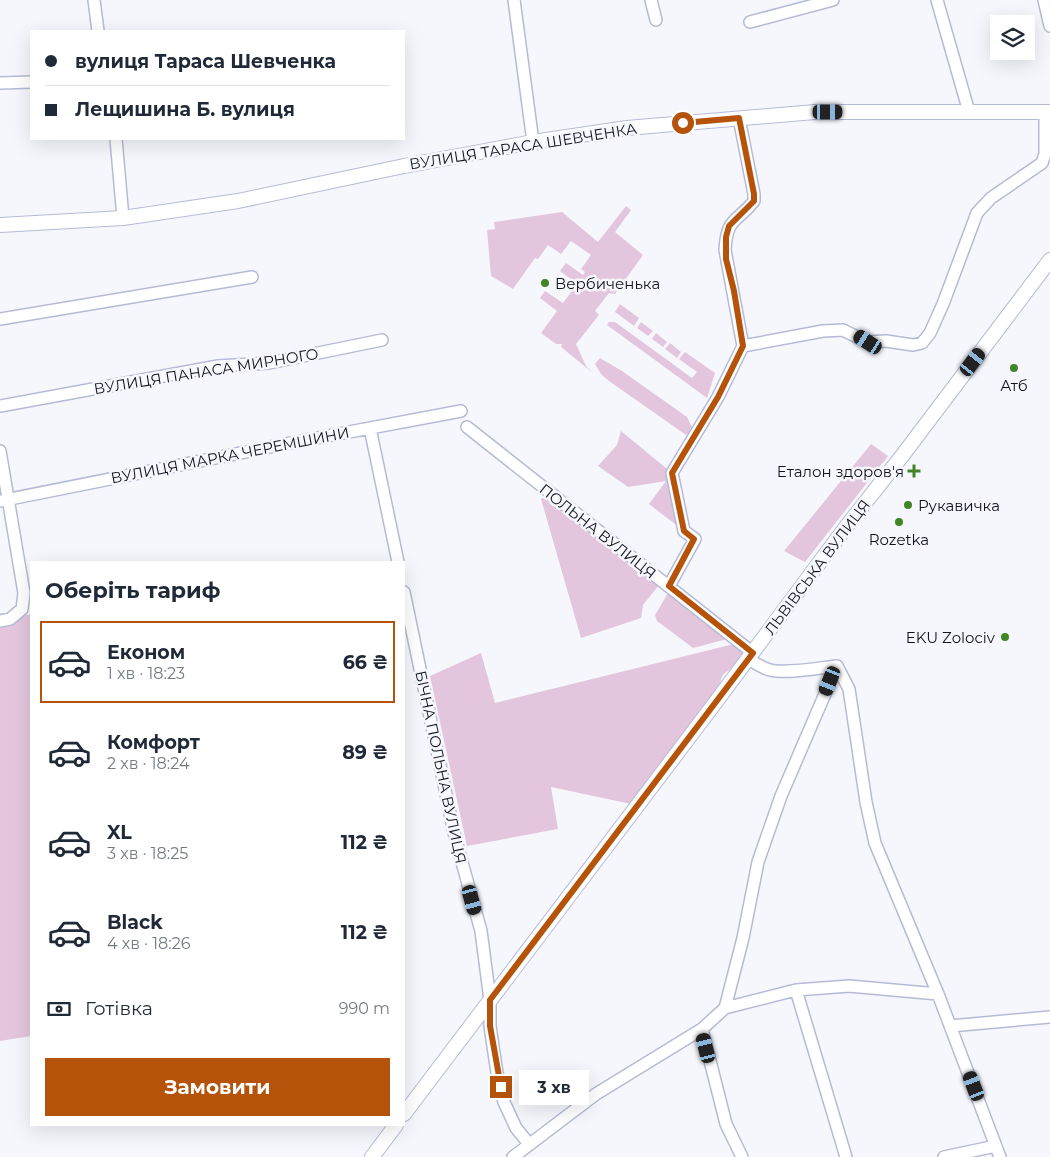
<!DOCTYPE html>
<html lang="uk">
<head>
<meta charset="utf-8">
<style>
  body { margin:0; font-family:Montserrat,sans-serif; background:#f6f6f7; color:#1f2937; height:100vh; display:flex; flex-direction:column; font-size:19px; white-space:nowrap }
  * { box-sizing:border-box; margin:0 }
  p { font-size:16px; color:#747a83 }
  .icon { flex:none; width:28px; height:28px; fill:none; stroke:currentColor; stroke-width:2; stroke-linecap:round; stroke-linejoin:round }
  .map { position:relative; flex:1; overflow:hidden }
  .sheet { position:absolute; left:30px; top:561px; width:375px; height:565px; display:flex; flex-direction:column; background:#fff; border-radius:0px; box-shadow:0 5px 20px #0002 }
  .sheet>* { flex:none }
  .guide { position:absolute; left:30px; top:30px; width:375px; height:110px; border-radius:0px; box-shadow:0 5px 20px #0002; display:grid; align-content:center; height:110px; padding:0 15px; background:#fff }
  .tools { position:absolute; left:990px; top:15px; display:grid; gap:10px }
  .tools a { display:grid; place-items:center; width:45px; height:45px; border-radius:0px; background:#fff; box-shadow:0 5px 20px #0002; font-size:25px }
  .end { position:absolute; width:22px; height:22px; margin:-11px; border:6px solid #b45309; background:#fff; box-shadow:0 0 0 2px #fff }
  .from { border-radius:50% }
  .bubble { position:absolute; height:35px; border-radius:0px; background:#fff; box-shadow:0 5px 20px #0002; font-size:16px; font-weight:700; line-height:35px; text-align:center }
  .car { position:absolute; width:15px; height:30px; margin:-15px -8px; border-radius:6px; box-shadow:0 0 4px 1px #0007; background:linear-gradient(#222 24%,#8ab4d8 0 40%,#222 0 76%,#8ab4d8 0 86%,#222 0) }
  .guide b { display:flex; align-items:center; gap:18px; height:48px; font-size:19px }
  .guide b+b { border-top:1px solid #e0e1e3 }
  .guide i { width:12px; height:12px; background:#1f2937 }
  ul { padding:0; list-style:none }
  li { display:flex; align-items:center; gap:15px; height:82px; margin:0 10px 8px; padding:0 5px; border:2px solid transparent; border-radius:0px }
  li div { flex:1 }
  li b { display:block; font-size:19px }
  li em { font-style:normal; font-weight:700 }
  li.on { border-color:#b45309 }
  li>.icon { width:45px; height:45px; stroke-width:1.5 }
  h2 { padding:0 15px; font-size:22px; line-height:60px }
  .pay { display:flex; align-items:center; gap:12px; height:55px; padding:0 15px; font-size:19px }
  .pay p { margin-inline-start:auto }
  .primary-button { display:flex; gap:10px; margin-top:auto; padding:10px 15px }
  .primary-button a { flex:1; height:58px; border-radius:0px; background:#b45309; color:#fff; font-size:20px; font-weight:700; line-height:58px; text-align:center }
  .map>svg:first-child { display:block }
  .green { fill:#e3c6dd }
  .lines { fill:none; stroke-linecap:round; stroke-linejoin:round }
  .minor-casing { stroke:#b5bbd6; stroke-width:14 }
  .major-casing { stroke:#b5bbd6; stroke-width:16 }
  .minor { stroke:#fff; stroke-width:11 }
  .major { stroke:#fff; stroke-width:14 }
  .route { stroke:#b45309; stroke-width:6 }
  .poi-dot { fill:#428527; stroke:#f6f7fd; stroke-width:2 }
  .labels { text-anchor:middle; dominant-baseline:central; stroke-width:5; stroke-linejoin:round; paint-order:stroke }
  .street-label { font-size:15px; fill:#11131c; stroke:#f6f7fd }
  .poi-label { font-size:15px; fill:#11131c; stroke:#f6f7fd; text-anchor:start }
</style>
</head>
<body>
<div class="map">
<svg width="1050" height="1157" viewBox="0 0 1050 1157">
  <rect width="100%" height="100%" fill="#f6f7fd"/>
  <path class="green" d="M 626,206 L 631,210 L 615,232 L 643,255 L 615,294 L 609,293 L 595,311 L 599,315 L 576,344 L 586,366 L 593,373 L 561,347 L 562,344 L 556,344 L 541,333 L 557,311 L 540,298 L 545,291 L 563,303 L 577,284 L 560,271 L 566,263 L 583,275 L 585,272 L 581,269 L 591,255 L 571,241 L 561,254 L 548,245 L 538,259 L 535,258 L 513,289 L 491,276 L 487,230 L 495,229 L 494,222 L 562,212 L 598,242 Z
    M 620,304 L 639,318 L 634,326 L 615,312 Z
    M 609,322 L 615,322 L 692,378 L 697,372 L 679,359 L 685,352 L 715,373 L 707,398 L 607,325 Z
    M 641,322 L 653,331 L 648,336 L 637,328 Z
    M 656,333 L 667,342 L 663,347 L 652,339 Z
    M 670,343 L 681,352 L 677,358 L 665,349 Z
    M 600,358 L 622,371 L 687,417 L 693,429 L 686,435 L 609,381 L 601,374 L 595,364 Z
    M 621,431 L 672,473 L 684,531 L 649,504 L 666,481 L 628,487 L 598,466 L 617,445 Z
    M 871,444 L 888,456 L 805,562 L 784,551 Z
    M 547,496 L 659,585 L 643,605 L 641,618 L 581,638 L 541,499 Z
    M 668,593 L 727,639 L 693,648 L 657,621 L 655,615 Z
    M 31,614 L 31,1036 L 0,1041 L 0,621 Z
    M 734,644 L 745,653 C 741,657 738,662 734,666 C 726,675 722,670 720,685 L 631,804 L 551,787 L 558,829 L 467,846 L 430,676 L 481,653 L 495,703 Z"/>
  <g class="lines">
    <defs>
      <path id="minor" d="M 94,0 L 98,31
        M 514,0 L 533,142
        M 651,0 L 656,20
        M 937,0 L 969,112
        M 1044,0 L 1050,26
        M 750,22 L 833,0
        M 0,83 L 31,82
        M 116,139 L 123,218
        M 0,319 L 252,277
        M 743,346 L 823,331 L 843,330 L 867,342 L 886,341 L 913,345 L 922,343 L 930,333 L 943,304 L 977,213 L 991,198 L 1042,163 L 1045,154 L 1045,112
        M 0,406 L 218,366 L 269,363 L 382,340
        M 467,427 L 753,653
        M 370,428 L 398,562
        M 0,451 L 24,593 L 22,609 L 10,619 L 0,621
        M 0,501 L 285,444 L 461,411
        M 669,586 L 695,539 L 684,531 L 672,473 L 718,397 L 743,346 L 725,250 C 727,216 737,223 754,201 L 754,194 L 739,118
        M 404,592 L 455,837 L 481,931 L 490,1000 L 490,1026 L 497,1073 L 504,1102 L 516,1128 L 529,1144
        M 749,659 C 755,663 762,668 770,670 C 787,674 818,668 837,666
        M 837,666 L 849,689 L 866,802 L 875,843 L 938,994 L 1000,1157
        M 796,990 L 846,1157
        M 725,1008 L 796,990 L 849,986 L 938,994
        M 950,1026 L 1050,1017
        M 702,1029 L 726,1124 L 742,1157
        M 513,1157 L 596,1094 L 702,1029 L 725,1008 L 743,938 L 758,862 L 781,796 L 837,666
        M 944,1157 L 996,1146"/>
      <path id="major" d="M 0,225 L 123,218 L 238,201 L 404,166 L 533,142 L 627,128 L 815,112 L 1050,112
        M 404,1114 L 712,707 L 846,527 L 902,456 L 1050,260
        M 372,1157 L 396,1125"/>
    </defs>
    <use href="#minor" class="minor-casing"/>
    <use href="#major" class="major-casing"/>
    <use href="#minor" class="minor"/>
    <use href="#major" class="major"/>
  </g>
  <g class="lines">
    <path class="route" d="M 501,1087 L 490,1026 L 490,1000 L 753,653 L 669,586 L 694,539 L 684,531 L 672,473 L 718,397 L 743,346 L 734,291 L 726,259 L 726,237 L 729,226 L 754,201 L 754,194 L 739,118 L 683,123"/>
  </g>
  <g class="poi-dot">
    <circle cx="545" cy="283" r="5"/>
    <circle cx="1014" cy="368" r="5"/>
    <path d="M911.5 463.5h5v5h5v5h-5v5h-5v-5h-5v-5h5z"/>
    <circle cx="908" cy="505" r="5"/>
    <circle cx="899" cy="522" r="5"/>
    <circle cx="1005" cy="637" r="5"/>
  </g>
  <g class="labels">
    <g class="street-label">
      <text transform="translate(523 146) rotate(-9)">ВУЛИЦЯ ТАРАСА ШЕВЧЕНКА</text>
      <text transform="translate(206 371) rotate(-9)">ВУЛИЦЯ ПАНАСА МИРНОГО</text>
      <text transform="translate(230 455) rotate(-11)">ВУЛИЦЯ МАРКА ЧЕРЕМШИНИ</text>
      <text transform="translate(598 531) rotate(38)">ПОЛЬНА ВУЛИЦЯ</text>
      <text transform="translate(817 567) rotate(-53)">ЛЬВІВСЬКА ВУЛИЦЯ</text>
      <text transform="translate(441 767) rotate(78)">БІЧНА ПОЛЬНА ВУЛИЦЯ</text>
    </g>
    <g class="poi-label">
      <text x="555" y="283">Вербиченька</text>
      <text x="1014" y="385" text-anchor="middle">Атб</text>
      <text x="904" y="471" text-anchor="end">Еталон здоров'я</text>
      <text x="918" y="505">Рукавичка</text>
      <text x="899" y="539" text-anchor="middle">Rozetka</text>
      <text x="995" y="637" text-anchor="end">EKU Zolociv</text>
    </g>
  </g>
</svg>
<div class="tools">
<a><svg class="icon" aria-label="layers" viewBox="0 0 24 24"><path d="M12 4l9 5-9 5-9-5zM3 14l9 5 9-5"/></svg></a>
</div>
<i class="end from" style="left:683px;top:123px"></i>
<i class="end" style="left:501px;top:1087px"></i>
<div class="bubble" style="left:519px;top:1070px;width:70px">3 хв</div>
<i class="car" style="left:828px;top:112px;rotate:90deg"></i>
<i class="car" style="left:868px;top:342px;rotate:303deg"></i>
<i class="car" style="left:973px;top:362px;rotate:37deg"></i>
<i class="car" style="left:830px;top:681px;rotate:202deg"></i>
<i class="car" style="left:472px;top:900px;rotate:165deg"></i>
<i class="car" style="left:706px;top:1048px;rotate:346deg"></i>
<i class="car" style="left:974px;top:1086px;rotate:339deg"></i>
<div class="guide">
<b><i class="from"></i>вулиця Тараса Шевченка</b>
<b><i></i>Лещишина Б. вулиця</b>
</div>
<section class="sheet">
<h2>Оберіть тариф</h2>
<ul>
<li class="on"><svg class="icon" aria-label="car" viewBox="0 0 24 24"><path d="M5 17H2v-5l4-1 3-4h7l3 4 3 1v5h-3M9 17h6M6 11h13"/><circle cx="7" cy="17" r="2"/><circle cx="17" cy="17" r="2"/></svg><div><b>Економ</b><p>1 хв · 18:23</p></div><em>66 ₴</em></li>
<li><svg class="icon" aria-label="car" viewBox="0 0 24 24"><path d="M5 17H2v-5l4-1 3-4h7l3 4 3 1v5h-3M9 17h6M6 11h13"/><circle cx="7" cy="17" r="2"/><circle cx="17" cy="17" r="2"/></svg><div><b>Комфорт</b><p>2 хв · 18:24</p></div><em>89 ₴</em></li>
<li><svg class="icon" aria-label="car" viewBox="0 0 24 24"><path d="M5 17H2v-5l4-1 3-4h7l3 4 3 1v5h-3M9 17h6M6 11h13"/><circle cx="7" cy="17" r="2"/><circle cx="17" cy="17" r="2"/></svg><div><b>XL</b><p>3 хв · 18:25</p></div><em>112 ₴</em></li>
<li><svg class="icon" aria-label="car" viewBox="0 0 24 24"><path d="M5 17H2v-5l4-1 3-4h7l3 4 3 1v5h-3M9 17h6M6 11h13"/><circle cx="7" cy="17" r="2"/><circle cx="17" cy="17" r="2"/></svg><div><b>Black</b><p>4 хв · 18:26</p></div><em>112 ₴</em></li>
</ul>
<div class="pay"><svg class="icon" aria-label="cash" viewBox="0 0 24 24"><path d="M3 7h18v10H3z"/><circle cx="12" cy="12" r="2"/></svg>Готівка<p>990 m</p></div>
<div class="primary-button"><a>Замовити</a></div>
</section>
</div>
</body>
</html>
